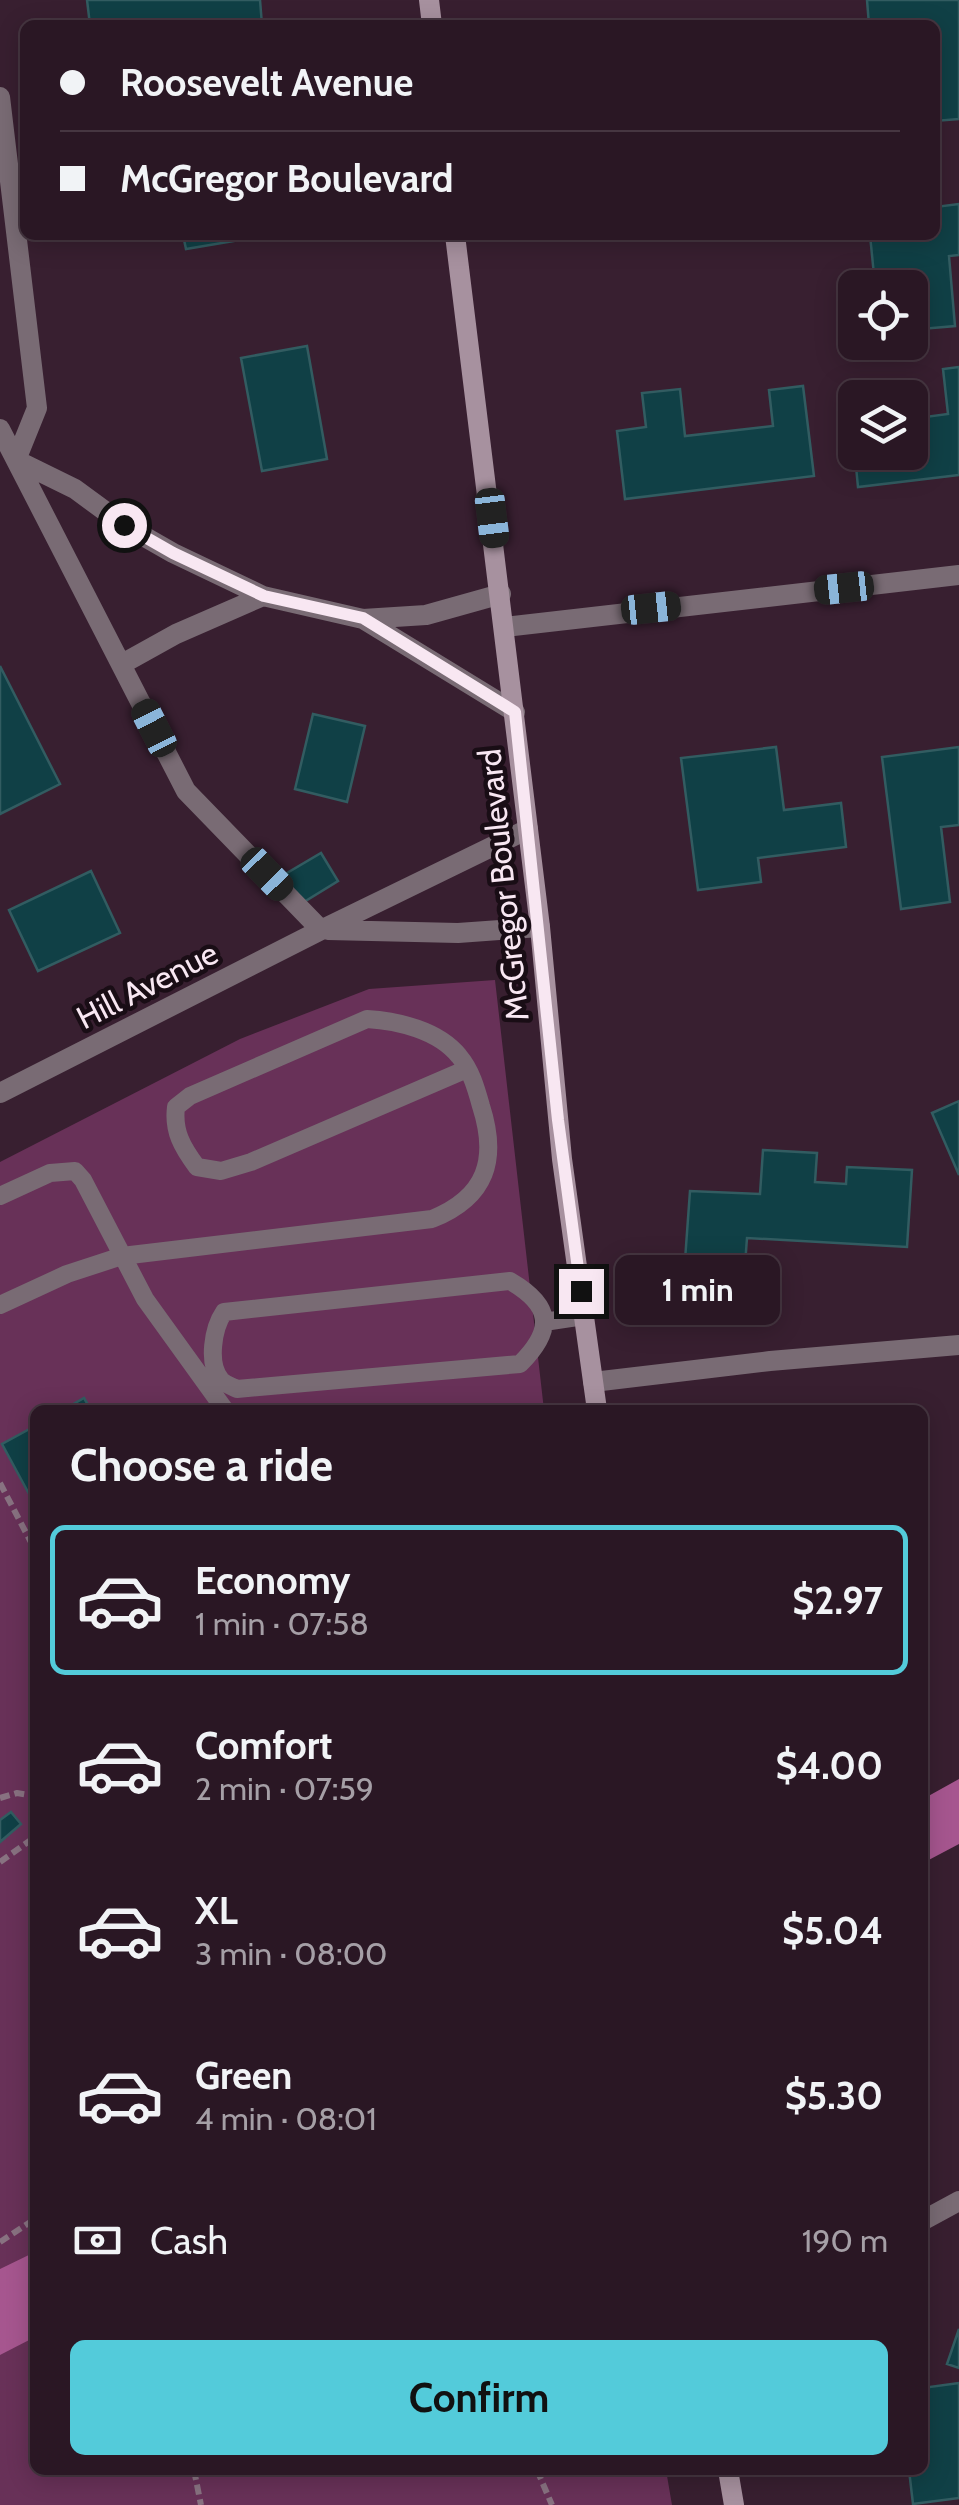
<!DOCTYPE html>
<html lang="en">
<head>
<meta charset="utf-8">
<style>
  body { margin:0; font-family:Cabin,sans-serif; background:#362431; color:#f1f3f6; height:100vh; display:flex; flex-direction:column; font-size:38px; white-space:nowrap }
  * { box-sizing:border-box; margin:0 }
  p { font-size:32px; color:#a59fa6 }
  .icon { flex:none; width:55px; height:55px; fill:none; stroke:currentColor; stroke-width:2; stroke-linecap:round; stroke-linejoin:round }
  .map { position:relative; flex:1; overflow:hidden }
  .details { position:absolute; left:30px; top:1405px; width:898px; height:1070px; display:flex; flex-direction:column; background:#2a1724; border-radius:15px; box-shadow:0 5px 25px #0003,0 0 0 2px #463641 }
  .details>* { flex:none }
  .hud { position:absolute; left:20px; top:20px; width:920px; height:220px; border-radius:15px; box-shadow:0 5px 25px #0003,0 0 0 2px #463641; display:grid; align-content:center; height:220px; padding:0 40px; background:#2a1724 }
  .controls { position:absolute; left:838px; top:270px; display:grid; gap:20px }
  .controls a { display:grid; place-items:center; width:90px; height:90px; border-radius:15px; background:#2a1724; box-shadow:0 5px 25px #0003,0 0 0 2px #463641; font-size:50px }
  .end { position:absolute; width:45px; height:45px; margin:-22px; border:12px solid #f8e7f2; background:#111; box-shadow:0 0 0 5px #111 }
  .from { border-radius:50% }
  .bubble { position:absolute; height:70px; border-radius:15px; background:#2a1724; box-shadow:0 5px 25px #0003,0 0 0 2px #463641; font-size:32px; font-weight:700; line-height:70px; text-align:center }
  .car { position:absolute; width:30px; height:60px; margin:-30px -15px; border-radius:12px; box-shadow:0 0 8px 2px #0007; background:linear-gradient(#222 24%,#8ab4d8 0 40%,#222 0 76%,#8ab4d8 0 86%,#222 0) }
  .hud b { display:flex; align-items:center; gap:35px; height:95px; font-size:38px }
  .hud b+b { border-top:2px solid #463641 }
  .hud i { width:25px; height:25px; background:#f1f3f6 }
  ul { padding:0; list-style:none }
  li { display:flex; align-items:center; gap:30px; height:150px; margin:0 20px 15px; padding:0 20px; border:5px solid transparent; border-radius:15px }
  li div { flex:1 }
  li b { display:block; font-size:38px }
  li em { font-style:normal; font-weight:700 }
  li.current { border-color:#53cbda }
  li>.icon { width:90px; height:90px; stroke-width:1.5 }
  h2 { padding:0 40px; font-size:45px; line-height:120px }
  .pay { display:flex; align-items:center; gap:25px; height:110px; padding:0 40px; font-size:38px }
  .pay p { margin-inline-start:auto }
  .primary-button { display:flex; gap:20px; margin-top:auto; padding:20px 40px }
  .primary-button a { flex:1; height:115px; border-radius:15px; background:#53cbda; color:#111; font-size:40px; font-weight:700; line-height:115px; text-align:center }
  .map>svg:first-child { display:block }
  .green { fill:#683158 }
  .water { fill:#a6568f }
  .building { fill:#104046; stroke:#325c61; stroke-width:2.5 }
  .lines { fill:none; stroke-linecap:round; stroke-linejoin:round }
  .path { stroke:#887281; stroke-width:6; stroke-dasharray:10 5; stroke-linecap:butt }
  .lane { stroke:#796b74; stroke-width:18 }
  .street { stroke:#796b74; stroke-width:20 }
  .secondary { stroke:#a7919f; stroke-width:20 }
  .route { stroke:#f8e7f2; stroke-width:12 }
  .labels { text-anchor:middle; dominant-baseline:central; stroke-width:9; stroke-linejoin:round; paint-order:stroke }
  .street-label { font-size:32px; fill:#f8e7f2; stroke:#190d15 }
</style>
</head>
<body>
<div class="map">
<svg width="959" height="2505" viewBox="0 0 959 2505">
  <rect width="100%" height="100%" fill="#381f30"/>
  <path class="green" d="M 495,980 L 544,1410 L 35,1410 L 35,2470 L 666,2470 L 672,2505 L 0,2505 L 0,1162 L 240,1039 L 369,989 Z"/>
  <path class="water" d="M 959,1779 L 959,1844 L 923,1863 L 923,1799 Z
    M 35,2252 L 35,2337 L 0,2355 L 0,2269 Z"/>
  <path class="building" d="M 87,0 L 260,0 L 262,25 L 90,25 Z
    M 867,0 L 959,0 L 959,119 L 935,121 L 935,25 L 869,25 Z
    M 959,204 L 959,255 L 949,256 L 955,326 L 910,330 L 910,288 L 895,288 L 895,283 L 875,285 L 870,235 L 935,235 L 935,207 Z
    M 183,235 L 269,235 L 186,249 Z
    M 307,346 L 327,459 L 262,471 L 241,358 Z
    M 959,367 L 959,475 L 858,487 L 852,425 L 855,425 L 855,452 L 910,452 L 910,419 L 948,414 L 943,369 Z
    M 803,386 L 814,476 L 625,499 L 617,431 L 646,427 L 642,393 L 680,389 L 685,436 L 773,426 L 769,390 Z
    M 0,666 L 60,784 L 0,814 Z
    M 313,714 L 365,726 L 347,802 L 295,789 Z
    M 776,747 L 784,810 L 841,803 L 846,847 L 758,858 L 761,882 L 698,890 L 681,758 Z
    M 959,747 L 959,825 L 941,827 L 950,902 L 901,909 L 882,757 Z
    M 321,853 L 338,881 L 299,905 L 282,876 Z
    M 91,871 L 120,933 L 38,971 L 9,910 Z
    M 959,1101 L 959,1175 L 932,1113 Z
    M 763,1150 L 817,1153 L 815,1182 L 846,1184 L 847,1167 L 912,1170 L 907,1247 L 747,1238 L 743,1291 L 683,1288 L 690,1191 L 760,1194 Z
    M 84,1398 L 91,1410 L 63,1410 Z
    M 35,1426 L 35,1505 L 2,1444 Z
    M 11,1812 L 21,1824 L 0,1842 L 0,1820 Z
    M 959,2329 L 959,2368 L 947,2364 Z
    M 959,2383 L 959,2498 L 913,2504 L 909,2470 L 922,2470 L 922,2388 Z"/>
  <g class="lines">
    <path class="path" d="M 0,1483 L 35,1550
      M 0,1798 L 17,1793 L 35,1796
      M 0,1862 L 35,1837
      M 0,2242 L 35,2219
      M 194,2470 L 201,2505
      M 537,2470 L 552,2505"/>
    <path class="lane" d="M 0,1196 L 50,1173 L 75,1171 L 83,1180 L 145,1299 L 225,1410
      M 510,1281 C 553,1306 554,1330 520,1364 L 237,1389 C 231,1386 225,1384 221,1380 C 207,1364 213,1328 224,1312 Z
      M 0,1305 L 67,1274 L 122,1256 L 432,1219 C 487,1197 498,1159 481,1106 C 476,1088 471,1070 459,1056 C 438,1030 398,1021 367,1019 L 190,1096 L 176,1107 C 173,1131 182,1147 197,1167 L 221,1171 L 251,1162 L 467,1069
      M 544,1322 L 584,1316"/>
    <path class="street" d="M 0,97 L 37,408 L 16,460 L 75,489 L 124,525 L 173,553 L 263,596 L 363,619 L 426,615 L 501,594
      M 0,429 L 186,791 L 321,930
      M 363,619 L 515,712
      M 505,627 L 959,575
      M 122,664 L 176,634 L 263,596
      M 328,930 L 458,933 L 540,927
      M 0,1093 L 321,930 L 528,829
      M 593,1382 L 770,1361 L 959,1345
      M 922,2221 L 959,2201"/>
    <path class="secondary" d="M 429,0 L 432,25
      M 455,235 L 540,927 L 562,1159 L 597,1410
      M 728,2470 L 734,2505"/>
  </g>
  <g class="lines">
    <path class="route" d="M 124,525 L 173,553 L 264,596 L 363,618 L 515,712 L 558,1120 L 581,1291"/>
  </g>
  <g class="labels">
    <g class="street-label">
      <text transform="translate(503 885) rotate(-96)">McGregor Boulevard</text>
      <text transform="translate(147 985) rotate(-27)">Hill Avenue</text>
    </g>
  </g>
</svg>
<div class="controls">
<a><svg class="icon" aria-label="locate" viewBox="0 0 24 24"><circle cx="12" cy="12" r="6"/><path d="M12 2v4M12 18v4M2 12h4M18 12h4"/></svg></a>
<a><svg class="icon" aria-label="layers" viewBox="0 0 24 24"><path d="M12 4l9 5-9 5-9-5zM3 14l9 5 9-5"/></svg></a>
</div>
<i class="end from" style="left:124px;top:525px"></i>
<i class="end" style="left:581px;top:1291px"></i>
<div class="bubble" style="left:615px;top:1255px;width:165px">1 min</div>
<i class="car" style="left:492px;top:518px;rotate:173deg"></i>
<i class="car" style="left:844px;top:588px;rotate:264deg"></i>
<i class="car" style="left:651px;top:608px;rotate:84deg"></i>
<i class="car" style="left:154px;top:728px;rotate:333deg"></i>
<i class="car" style="left:267px;top:874px;rotate:136deg"></i>
<div class="hud">
<b><i class="from"></i>Roosevelt Avenue</b>
<b><i></i>McGregor Boulevard</b>
</div>
<section class="details">
<h2>Choose a ride</h2>
<ul>
<li class="current"><svg class="icon" aria-label="car" viewBox="0 0 24 24"><path d="M5 17H2v-5l4-1 3-4h7l3 4 3 1v5h-3M9 17h6M6 11h13"/><circle cx="7" cy="17" r="2"/><circle cx="17" cy="17" r="2"/></svg><div><b>Economy</b><p>1 min · 07:58</p></div><em>$2.97</em></li>
<li><svg class="icon" aria-label="car" viewBox="0 0 24 24"><path d="M5 17H2v-5l4-1 3-4h7l3 4 3 1v5h-3M9 17h6M6 11h13"/><circle cx="7" cy="17" r="2"/><circle cx="17" cy="17" r="2"/></svg><div><b>Comfort</b><p>2 min · 07:59</p></div><em>$4.00</em></li>
<li><svg class="icon" aria-label="car" viewBox="0 0 24 24"><path d="M5 17H2v-5l4-1 3-4h7l3 4 3 1v5h-3M9 17h6M6 11h13"/><circle cx="7" cy="17" r="2"/><circle cx="17" cy="17" r="2"/></svg><div><b>XL</b><p>3 min · 08:00</p></div><em>$5.04</em></li>
<li><svg class="icon" aria-label="car" viewBox="0 0 24 24"><path d="M5 17H2v-5l4-1 3-4h7l3 4 3 1v5h-3M9 17h6M6 11h13"/><circle cx="7" cy="17" r="2"/><circle cx="17" cy="17" r="2"/></svg><div><b>Green</b><p>4 min · 08:01</p></div><em>$5.30</em></li>
</ul>
<div class="pay"><svg class="icon" aria-label="cash" viewBox="0 0 24 24"><path d="M3 7h18v10H3z"/><circle cx="12" cy="12" r="2"/></svg>Cash<p>190 m</p></div>
<div class="primary-button"><a>Confirm</a></div>
</section>
</div>
</body>
</html>
